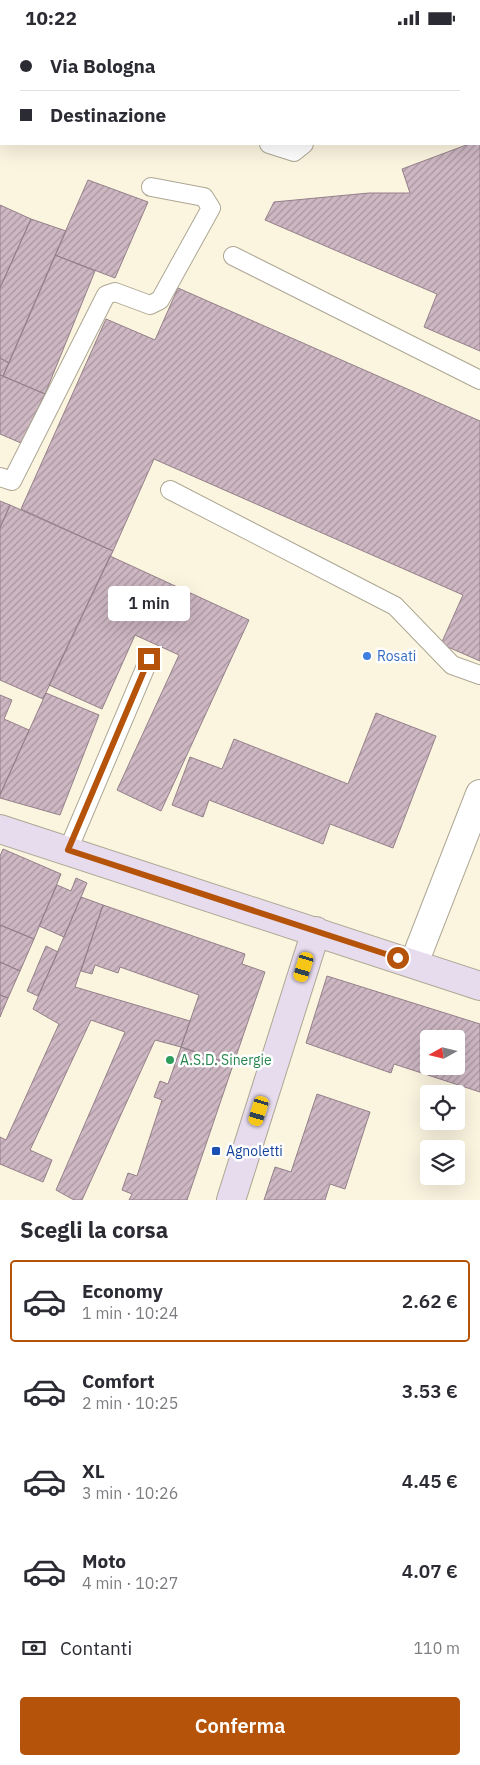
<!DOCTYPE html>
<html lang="it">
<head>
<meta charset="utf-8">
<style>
  body { margin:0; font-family:"IBM Plex Sans",sans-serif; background:#f7f7f7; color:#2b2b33; height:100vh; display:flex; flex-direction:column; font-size:19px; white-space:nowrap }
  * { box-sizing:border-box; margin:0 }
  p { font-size:16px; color:#7c7c81 }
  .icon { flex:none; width:28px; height:28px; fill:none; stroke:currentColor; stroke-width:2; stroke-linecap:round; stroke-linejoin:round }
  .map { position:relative; height:1165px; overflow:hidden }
  .details { display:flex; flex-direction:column; background:#fff; flex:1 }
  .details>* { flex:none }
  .top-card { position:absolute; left:0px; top:0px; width:480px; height:110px; box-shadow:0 5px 20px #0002; display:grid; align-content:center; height:110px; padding:0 20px; background:#fff }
  .needle { width:32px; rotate:262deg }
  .controls { position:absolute; left:420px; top:995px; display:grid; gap:10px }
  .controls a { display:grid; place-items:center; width:45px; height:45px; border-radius:5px; background:#fff; box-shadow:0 5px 20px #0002; font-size:25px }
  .end { position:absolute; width:22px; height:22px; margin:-11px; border:6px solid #b45309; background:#fff; box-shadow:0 0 0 2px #fff }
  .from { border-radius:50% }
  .bubble { position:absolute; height:35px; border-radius:5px; background:#fff; box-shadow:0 5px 20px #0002; font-size:16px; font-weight:600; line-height:35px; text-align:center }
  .car { position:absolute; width:15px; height:30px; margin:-15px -8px; border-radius:6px; box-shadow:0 0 4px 1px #0007; background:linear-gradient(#f5c518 24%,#345 0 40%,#f5c518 0 76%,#345 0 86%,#f5c518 0) }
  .top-card b { display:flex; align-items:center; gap:18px; height:48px; font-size:19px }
  .top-card b+b { border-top:1px solid #e1e1e2 }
  .top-card i { width:12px; height:12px; background:#2b2b33 }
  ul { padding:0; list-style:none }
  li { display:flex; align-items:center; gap:15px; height:82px; margin:0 10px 8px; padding:0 10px; border:2px solid transparent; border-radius:5px }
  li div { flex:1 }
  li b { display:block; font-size:19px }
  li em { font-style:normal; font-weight:600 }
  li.selected { border-color:#b45309 }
  li>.icon { width:45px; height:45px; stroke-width:1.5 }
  h2 { padding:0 20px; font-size:22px; line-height:60px }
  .pay { display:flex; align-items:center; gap:12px; height:55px; padding:0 20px; font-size:19px }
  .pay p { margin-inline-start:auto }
  .cta { display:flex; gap:10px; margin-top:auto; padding:10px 20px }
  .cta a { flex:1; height:58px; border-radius:5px; background:#b45309; color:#fff; font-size:20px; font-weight:600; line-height:58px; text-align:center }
  .status { display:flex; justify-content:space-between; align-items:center; height:35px; padding:0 25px; background:#fff; direction:ltr }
  .status svg { height:14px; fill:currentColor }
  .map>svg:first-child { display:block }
  .building { fill:url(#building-hatch); stroke:#94808a; fill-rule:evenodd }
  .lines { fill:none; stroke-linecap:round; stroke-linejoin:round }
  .lane-casing { stroke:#ada794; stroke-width:20 }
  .street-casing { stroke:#ada794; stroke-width:30 }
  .secondary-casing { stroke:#ada794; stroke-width:30 }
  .lane { stroke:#fff; stroke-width:18 }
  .street { stroke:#fff; stroke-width:28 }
  .secondary { stroke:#e7dcee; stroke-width:28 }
  .route { stroke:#b45309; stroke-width:6 }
  .shop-dot { fill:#3f7fe0; stroke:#fff; stroke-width:2 }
  .leisure-dot { fill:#2e9e5b; stroke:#fff; stroke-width:2 }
  .transit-dot { fill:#1a4fb4; stroke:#fff; stroke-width:2 }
  .labels { text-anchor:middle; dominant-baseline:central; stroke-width:5; stroke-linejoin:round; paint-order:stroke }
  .shop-label { font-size:14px; fill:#366cbe; stroke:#fff; text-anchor:start }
  .leisure-label { font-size:14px; fill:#27864d; stroke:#fff; text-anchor:start }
  .transit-label { font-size:14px; fill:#164399; stroke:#fff; text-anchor:start }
</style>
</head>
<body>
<div class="status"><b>10:22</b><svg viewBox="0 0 49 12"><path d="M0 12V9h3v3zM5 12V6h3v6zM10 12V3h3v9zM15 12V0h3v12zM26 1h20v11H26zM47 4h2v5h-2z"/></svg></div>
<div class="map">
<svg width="480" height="1165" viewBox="0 0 480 1165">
  <defs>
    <pattern id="building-hatch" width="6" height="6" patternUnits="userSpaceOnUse" patternTransform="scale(1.25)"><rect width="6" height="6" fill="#cdb7c2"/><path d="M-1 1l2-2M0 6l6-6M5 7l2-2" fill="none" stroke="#a7959e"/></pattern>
  </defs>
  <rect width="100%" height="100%" fill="#fbf4df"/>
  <path class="building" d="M 68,0 L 332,0 L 331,1 L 67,1 Z
    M 479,105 L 480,105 L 480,316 L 424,292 L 437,259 L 265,185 L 274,167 L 369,158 L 410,158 L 402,134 L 469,109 L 479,109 Z
    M 88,145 L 148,167 L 115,243 L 55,220 Z
    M 0,170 L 31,184 L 0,253 Z
    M 31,184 L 66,196 L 9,328 L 0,323 L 0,253 Z
    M 55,220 L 95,236 L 45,359 L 3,341 Z
    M 178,253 L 480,386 L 480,626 L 441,609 L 463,560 L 154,424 L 113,516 L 21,474 L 106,284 L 155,305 Z
    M 0,323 L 9,328 L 3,341 L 0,340 Z
    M 0,340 L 45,359 L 21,408 L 0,399 Z
    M 0,466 L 10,470 L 0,493 Z
    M 10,470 L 113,516 L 43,664 L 0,645 L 0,493 Z
    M 110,521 L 249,585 L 161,776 L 117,755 L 179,620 L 135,600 L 102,674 L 49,650 Z
    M 46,658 L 99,680 L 60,780 L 0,763 L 0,760 Z
    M 0,660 L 12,665 L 4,684 L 29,695 L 0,760 Z
    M 376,678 L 436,701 L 393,813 L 330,789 L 323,809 L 209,765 L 203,782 L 172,770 L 190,722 L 222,734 L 234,704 L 348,749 Z
    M 3,814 L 61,839 L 34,904 L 0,890 L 0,821 Z
    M 76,843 L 87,848 L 64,902 L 39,891 L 57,850 L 71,856 Z
    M 81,862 L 103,870 L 75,952 L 190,986 L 181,1012 L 155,1005 L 82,1165 L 74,1165 L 56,1155 L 125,997 L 91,985 L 30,1115 L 52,1125 L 43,1147 L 0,1129 L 0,1102 L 6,1105 L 59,989 L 33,974 Z
    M 103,870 L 245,919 L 242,929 L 265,937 L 233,1030 L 181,1012 L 199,960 L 120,932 L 118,938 L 95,930 L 92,939 L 81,936 Z
    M 0,890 L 34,904 L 20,936 L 0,927 Z
    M 46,911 L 58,917 L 38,961 L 27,956 Z
    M 0,927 L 20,936 L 8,963 L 0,960 Z
    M 327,941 L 480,989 L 480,1057 L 394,1029 L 391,1038 L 306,1008 ZM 429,1004 L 456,1004 L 456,1031 L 429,1031 Z
    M 0,960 L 8,963 L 0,982 Z
    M 181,1012 L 233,1030 L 187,1165 L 129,1165 L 132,1159 L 122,1155 L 128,1138 L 137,1141 L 162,1065 L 154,1062 L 160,1046 L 168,1049 Z
    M 317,1059 L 370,1077 L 345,1154 L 330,1149 L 325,1165 L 264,1165 L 275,1132 L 291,1137 Z"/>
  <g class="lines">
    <defs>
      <path id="lane" d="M 406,0 L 409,1
        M 368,1 L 368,0
        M 479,23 L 480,23
        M 0,24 L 1,24
        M 269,109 L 294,117 L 304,109
        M 233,221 L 480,345
        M 0,442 L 12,446 L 106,260 L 115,257 L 150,270 L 160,265 L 211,173 L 204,162 L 151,152
        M 170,455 L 395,571 L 452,630 L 480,640
        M 68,815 L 149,624"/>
      <path id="street" d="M 414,928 L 480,759"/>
      <path id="secondary" d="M 0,794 L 480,951
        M 231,1165 L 316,896"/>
    </defs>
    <use href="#lane" class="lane-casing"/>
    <use href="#street" class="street-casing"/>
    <use href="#secondary" class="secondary-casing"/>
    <use href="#lane" class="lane"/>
    <use href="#street" class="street"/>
    <use href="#secondary" class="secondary"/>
  </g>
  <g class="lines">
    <path class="route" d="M 149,624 L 68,815 L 398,923"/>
  </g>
  <circle class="shop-dot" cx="367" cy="621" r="5"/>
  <circle class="leisure-dot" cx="170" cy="1025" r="5"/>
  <rect class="transit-dot" x="211" y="1111" width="10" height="10" rx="2.5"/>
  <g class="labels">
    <g class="shop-label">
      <text x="377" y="621">Rosati</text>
    </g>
    <g class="leisure-label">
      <text x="180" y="1025">A.S.D. Sinergie</text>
    </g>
    <g class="transit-label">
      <text x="226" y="1116">Agnoletti</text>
    </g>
  </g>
</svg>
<div class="controls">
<a><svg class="needle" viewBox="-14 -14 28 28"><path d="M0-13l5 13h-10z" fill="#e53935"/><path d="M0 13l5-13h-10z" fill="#7c7c81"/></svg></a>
<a><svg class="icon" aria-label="locate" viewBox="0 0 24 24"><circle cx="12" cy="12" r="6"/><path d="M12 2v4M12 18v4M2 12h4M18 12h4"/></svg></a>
<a><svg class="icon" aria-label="layers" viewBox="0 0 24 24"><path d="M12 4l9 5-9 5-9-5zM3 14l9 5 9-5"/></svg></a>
</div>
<i class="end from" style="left:398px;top:923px"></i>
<i class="end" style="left:149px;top:624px"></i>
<div class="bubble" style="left:108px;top:551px;width:82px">1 min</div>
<i class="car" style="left:304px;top:932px;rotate:197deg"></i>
<i class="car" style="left:259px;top:1076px;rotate:197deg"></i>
<div class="top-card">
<b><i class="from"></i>Via Bologna</b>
<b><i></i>Destinazione</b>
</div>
</div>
<section class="details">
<h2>Scegli la corsa</h2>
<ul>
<li class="selected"><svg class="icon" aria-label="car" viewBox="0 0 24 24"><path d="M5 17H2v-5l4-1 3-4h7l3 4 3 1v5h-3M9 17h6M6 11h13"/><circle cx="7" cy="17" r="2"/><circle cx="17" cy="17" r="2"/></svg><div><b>Economy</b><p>1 min · 10:24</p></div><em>2.62 €</em></li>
<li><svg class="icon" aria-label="car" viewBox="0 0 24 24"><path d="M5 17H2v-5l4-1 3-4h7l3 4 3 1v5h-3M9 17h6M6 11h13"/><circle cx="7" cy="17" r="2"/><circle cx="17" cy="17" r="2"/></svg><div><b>Comfort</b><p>2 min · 10:25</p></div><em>3.53 €</em></li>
<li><svg class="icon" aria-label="car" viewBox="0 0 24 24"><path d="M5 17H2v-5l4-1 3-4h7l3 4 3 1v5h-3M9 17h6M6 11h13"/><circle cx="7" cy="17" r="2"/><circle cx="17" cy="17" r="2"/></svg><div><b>XL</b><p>3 min · 10:26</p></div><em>4.45 €</em></li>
<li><svg class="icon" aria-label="car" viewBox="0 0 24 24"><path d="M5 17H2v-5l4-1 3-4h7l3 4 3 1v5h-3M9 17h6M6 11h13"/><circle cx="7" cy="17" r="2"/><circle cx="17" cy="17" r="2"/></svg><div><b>Moto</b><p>4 min · 10:27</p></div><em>4.07 €</em></li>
</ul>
<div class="pay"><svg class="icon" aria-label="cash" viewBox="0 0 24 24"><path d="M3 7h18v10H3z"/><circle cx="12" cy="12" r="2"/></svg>Contanti<p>110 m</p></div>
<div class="cta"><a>Conferma</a></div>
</section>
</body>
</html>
